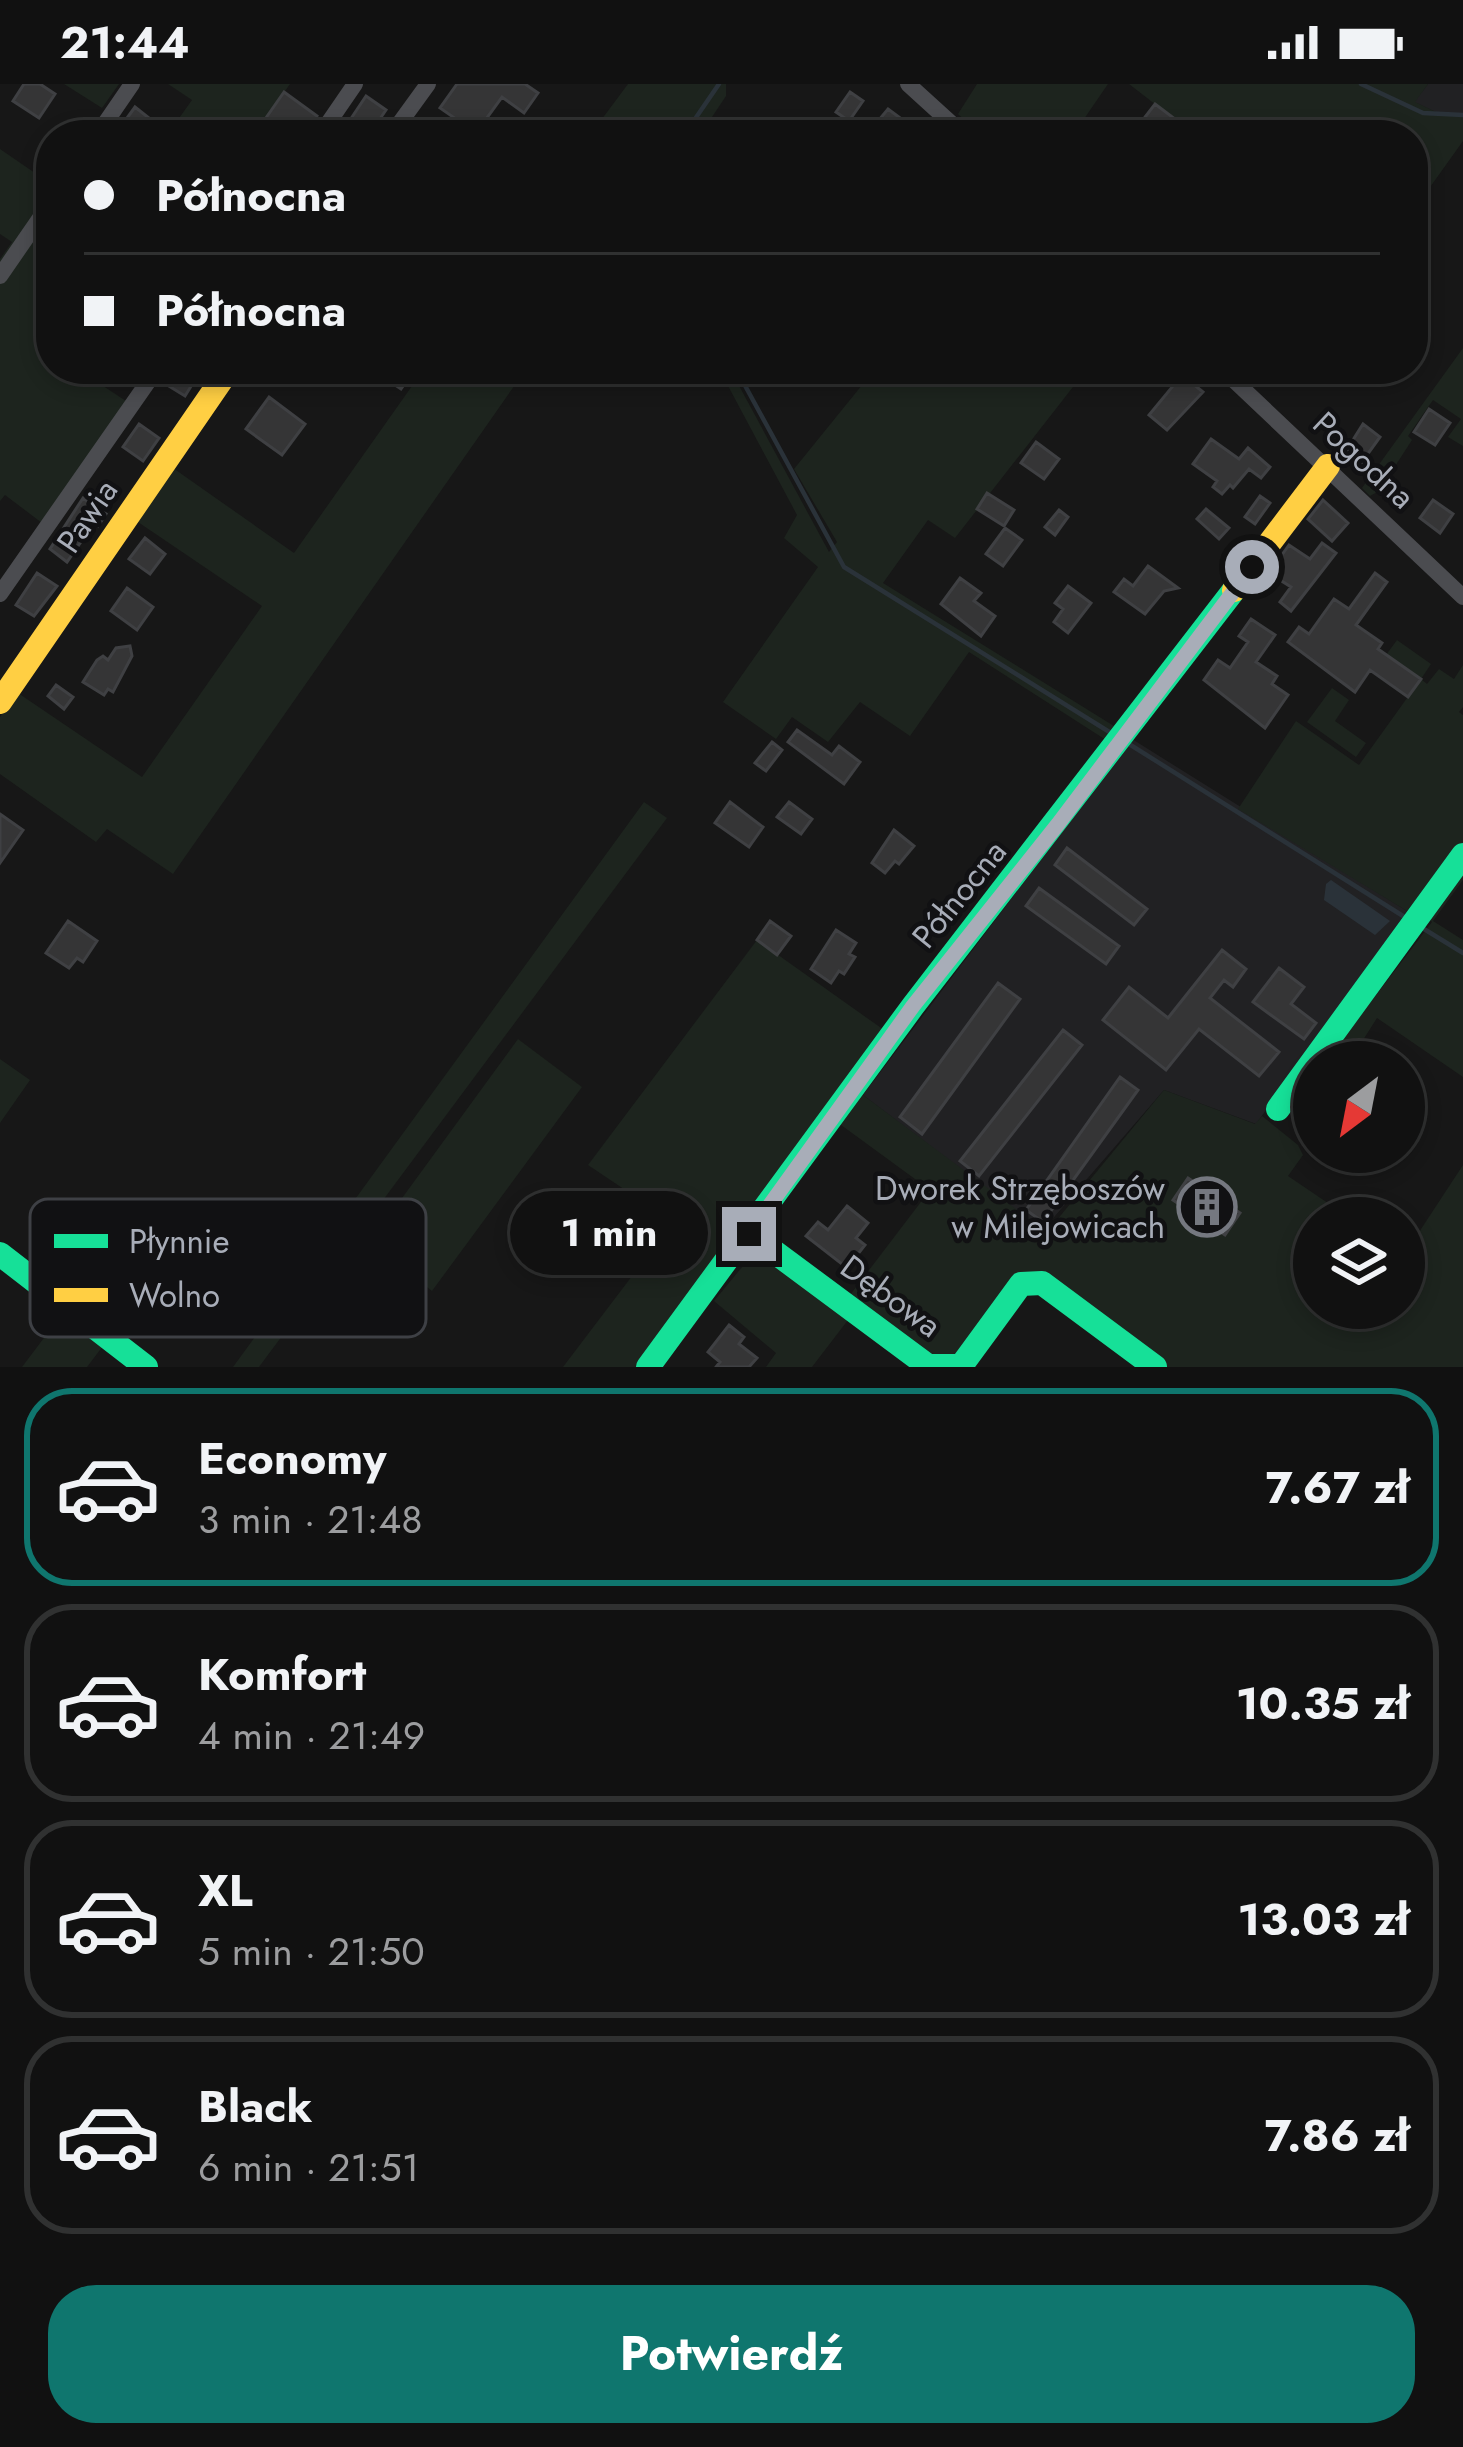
<!DOCTYPE html>
<html lang="pl">
<head>
<meta charset="utf-8">
<style>
  body { margin:0; font-family:Jost,sans-serif; background:#1e1f1f; color:#f1f3f6; height:100vh; display:flex; flex-direction:column; font-size:45px; white-space:nowrap }
  * { box-sizing:border-box; margin:0 }
  p { font-size:39px; color:#9c9d9f }
  .icon { flex:none; width:66px; height:66px; fill:none; stroke:currentColor; stroke-width:2; stroke-linecap:round; stroke-linejoin:round }
  .map { position:relative; height:1283px; overflow:hidden }
  .side { display:flex; flex-direction:column; background:#111; flex:1 }
  .side>* { flex:none }
  .banner { position:absolute; left:36px; top:36px; width:1392px; height:264px; border-radius:48px; box-shadow:0 6px 18px #0003,0 0 0 3px #303131; display:grid; align-content:center; height:264px; padding:0 48px; background:#111 }
  .needle { width:78px; rotate:212deg }
  .buttons { position:absolute; left:1293px; top:957px; display:grid; gap:24px }
  .buttons a { display:grid; place-items:center; width:132px; height:132px; border-radius:50%; background:#111; box-shadow:0 6px 18px #0003,0 0 0 3px #303131; font-size:60px }
  .end { position:absolute; width:54px; height:54px; margin:-27px; border:15px solid #a8adb8; background:#111; box-shadow:0 0 0 6px #111 }
  .from { border-radius:50% }
  .bubble { position:absolute; height:84px; border-radius:42px; background:#111; box-shadow:0 6px 18px #0003,0 0 0 3px #303131; font-size:39px; font-weight:700; line-height:84px; text-align:center }
  .banner b { display:flex; align-items:center; gap:42px; height:114px; font-size:45px }
  .banner b+b { border-top:3px solid #303131 }
  .banner i { width:30px; height:30px; background:#f1f3f6 }
  ul { padding:21px 0 0; list-style:none }
  li { display:flex; align-items:center; gap:36px; height:198px; margin:0 24px 18px; padding:0 24px; border:6px solid #303131; border-radius:48px }
  li div { flex:1 }
  li b { display:block; font-size:45px }
  li em { font-style:normal; font-weight:700 }
  li.active { border-color:#0f766e }
  li>.icon { width:108px; height:108px; stroke-width:1.5 }
  .primary-button { display:flex; gap:24px; margin-top:auto; padding:24px 48px }
  .primary-button a { flex:1; height:138px; border-radius:48px; background:#0f766e; color:#fff; font-size:48px; font-weight:700; line-height:138px; text-align:center }
  .status { display:flex; justify-content:space-between; align-items:center; height:84px; padding:0 60px; background:#111; direction:ltr }
  .status svg { height:33px; fill:currentColor }
  .map>svg:first-child { display:block }
  .built { fill:#212123 }
  .green { fill:#1d241e }
  .water { fill:#2a3239 }
  .lines { fill:none; stroke-linecap:round; stroke-linejoin:round }
  .stream { stroke:#2a3239; stroke-width:4.5 }
  .building { fill:#353536; stroke:#3f4043; stroke-width:3 }
  .street { stroke:#4b4c50; stroke-width:16 }
  .fast { stroke:#16e098; stroke-width:24 }
  .slow { stroke:#ffcf43; stroke-width:24 }
  .route { stroke:#a8adb8; stroke-width:15 }
  .labels { text-anchor:middle; dominant-baseline:central; stroke-width:9; stroke-linejoin:round; paint-order:stroke }
  .street-label { font-size:33px; fill:#a8adb8; stroke:#111113 }
  .poi-label { font-size:33px; fill:#a8adb8; stroke:#111113; text-anchor:end }
  .key { fill:#111113; stroke:#3e4045; stroke-width:3 }
  .key-label { font-size:33px; fill:#a8adb8 }
</style>
</head>
<body>
<div class="status"><b>21:44</b><svg viewBox="0 0 49 12"><path d="M0 12V9h3v3zM5 12V6h3v6zM10 12V3h3v9zM15 12V0h3v12zM26 1h20v11H26zM47 4h2v5h-2z"/></svg></div>
<div class="map">
<svg width="1463" height="1283" viewBox="0 0 1463 1283">
  <rect width="100%" height="100%" fill="#171717"/>
  <path class="built" d="M 1428,0 L 1463,0 L 1463,29 L 1438,29 L 1414,18 Z
    M 1132,655 L 1407,827 L 1256,1040 L 1164,1006 L 1042,1147 L 863,1011 Z"/>
  <path class="green" d="M 64,0 L 119,0 L 102,24 Z
    M 168,0 L 290,0 L 254,51 L 167,51 L 192,16 Z
    M 628,0 L 726,0 L 726,12 L 700,51 L 590,51 Z
    M 977,0 L 1108,0 L 1073,51 L 980,51 L 958,30 Z
    M 1129,0 L 1428,0 L 1415,18 L 1438,29 L 1463,29 L 1463,57 L 1413,127 L 1413,51 L 1169,51 L 1178,38 Z
    M 0,65 L 51,100 L 51,108 L 0,183 L 0,175 L 12,158 L 0,150 Z
    M 31,154 L 51,168 L 51,285 L 92,285 L 88,292 L 126,317 L 42,439 L 5,411 L 0,417 L 0,200 Z
    M 1463,264 L 1463,362 L 1448,353 L 1461,335 L 1433,316 L 1408,352 L 1412,356 L 1379,407 L 1370,412 L 1362,404 Z
    M 424,285 L 526,285 L 173,790 L 107,745 L 96,758 L 0,690 L 0,633 L 18,609 L 142,693 L 262,522 L 135,436 L 173,384 L 294,469 Z
    M 719,285 L 730,285 L 829,468 L 837,458 L 794,385 L 875,285 L 1087,285 L 955,454 L 928,436 L 883,499 L 1122,647 L 1106,656 L 969,568 L 910,652 L 860,618 L 828,658 L 792,633 L 776,655 L 723,618 L 818,483 L 784,454 L 797,431 Z
    M 1397,556 L 1431,580 L 1421,595 L 1427,600 L 1439,585 L 1454,595 L 1463,581 L 1463,623 L 1459,628 L 1463,631 L 1463,759 L 1407,827 L 1238,725 L 1296,637 L 1359,681 L 1420,596 L 1386,571 Z
    M 1332,604 L 1349,616 L 1335,637 L 1366,659 L 1356,673 L 1307,638 Z
    M 644,718 L 667,734 L 259,1283 L 233,1283 Z
    M 1463,784 L 1463,796 L 1433,837 L 1463,856 L 1463,993 L 1377,934 L 1349,978 L 1325,978 L 1432,838 L 1428,834 Z
    M 757,856 L 884,946 L 863,1011 L 1047,1148 L 1164,1006 L 1255,1040 L 1262,1032 L 1298,1061 L 1303,1071 L 1288,1092 L 1350,1134 L 1314,1134 L 1314,1224 L 1404,1224 L 1404,1171 L 1463,1081 L 1463,1283 L 1162,1283 L 1048,1193 L 954,1276 L 926,1274 L 847,1215 L 930,1106 L 826,1030 L 638,1283 L 563,1283 L 673,1138 L 588,1081 Z
    M 518,955 L 582,1003 L 432,1207 L 370,1158 Z
    M 0,975 L 30,996 L 0,1039 Z
    M 757,1165 L 848,1236 L 812,1283 L 766,1283 L 776,1269 L 714,1217 Z
    M 65,1226 L 103,1262 L 87,1283 L 22,1283 Z"/>
  <path class="water" d="M 1331,796 L 1390,837 L 1375,851 L 1324,816 L 1326,800 Z"/>
  <g class="lines">
    <path class="stream" d="M 1361,0 L 1423,29 L 1463,31
      M 684,51 L 719,0
      M 736,285 L 844,483 L 1111,649
      M 1129,660 L 1403,832
      M 1424,845 L 1463,869"/>
  </g>
  <path class="building" d="M 24,0 L 40,0 L 55,10 L 39,34 L 13,17 Z
    M 457,0 L 525,0 L 538,9 L 524,29 L 502,13 L 476,49 L 440,24 Z
    M 284,8 L 317,32 L 307,51 L 254,51 Z
    M 850,8 L 863,17 L 849,37 L 836,28 Z
    M 366,12 L 386,26 L 369,51 L 353,51 L 344,45 Z
    M 1155,20 L 1175,35 L 1164,51 L 1154,51 L 1139,41 Z
    M 135,23 L 154,38 L 144,51 L 135,51 L 122,41 Z
    M 888,25 L 907,39 L 898,51 L 885,51 L 874,42 Z
    M 173,285 L 188,285 L 198,291 L 185,312 L 164,299 Z
    M 371,285 L 415,285 L 401,305 Z
    M 1182,291 L 1203,308 L 1167,346 L 1149,331 Z
    M 269,313 L 305,340 L 282,371 L 246,345 Z
    M 1429,325 L 1450,339 L 1435,361 L 1414,348 Z
    M 139,340 L 159,354 L 143,377 L 123,363 Z
    M 1363,340 L 1380,353 L 1362,378 L 1346,367 Z
    M 1211,355 L 1239,375 L 1248,364 L 1270,383 L 1261,394 L 1249,385 L 1233,404 L 1230,401 L 1222,410 L 1213,403 L 1217,397 L 1193,380 Z
    M 1036,358 L 1059,375 L 1044,395 L 1021,379 Z
    M 987,409 L 1014,426 L 1004,442 L 977,425 Z
    M 1260,412 L 1270,419 L 1255,440 L 1245,433 Z
    M 83,414 L 106,430 L 98,442 L 94,439 L 67,478 L 50,465 Z
    M 1323,416 L 1348,439 L 1332,457 L 1308,435 Z
    M 1433,416 L 1453,430 L 1440,449 L 1420,434 Z
    M 1206,425 L 1229,444 L 1219,455 L 1197,435 Z
    M 1059,426 L 1068,433 L 1055,451 L 1045,443 Z
    M 1005,444 L 1022,456 L 1003,482 L 986,470 Z
    M 145,454 L 165,470 L 150,490 L 129,475 Z
    M 1322,459 L 1336,469 L 1291,527 L 1280,518 L 1291,503 L 1269,489 L 1289,461 L 1310,475 Z
    M 1148,482 L 1178,504 L 1164,507 L 1145,530 L 1114,508 L 1124,495 L 1133,502 Z
    M 37,489 L 57,502 L 34,532 L 16,521 Z
    M 1375,489 L 1387,498 L 1356,541 L 1382,559 L 1378,565 L 1421,595 L 1408,613 L 1370,586 L 1355,608 L 1288,558 L 1299,543 L 1309,550 L 1334,515 L 1349,525 Z
    M 960,494 L 981,509 L 974,517 L 995,532 L 981,552 L 941,520 Z
    M 1068,502 L 1091,519 L 1068,549 L 1054,538 L 1063,525 L 1055,519 Z
    M 127,504 L 153,523 L 137,546 L 111,527 Z
    M 1251,535 L 1275,551 L 1256,578 L 1277,592 L 1272,600 L 1288,611 L 1265,644 L 1204,596 L 1218,576 L 1230,584 L 1248,558 L 1239,552 Z
    M 130,562 L 132,572 L 113,608 L 108,605 L 104,611 L 83,598 L 97,576 L 103,572 L 108,576 L 116,564 Z
    M 56,601 L 73,613 L 64,625 L 48,612 Z
    M 797,646 L 832,671 L 839,662 L 860,678 L 844,700 L 788,658 Z
    M 772,658 L 782,666 L 766,687 L 755,679 Z
    M 730,718 L 763,743 L 749,763 L 715,739 Z
    M 789,718 L 812,735 L 801,750 L 777,733 Z
    M 0,730 L 23,746 L 0,779 Z
    M 894,746 L 914,762 L 899,780 L 895,777 L 885,789 L 872,779 Z
    M 1067,764 L 1147,825 L 1134,841 L 1055,781 Z
    M 1039,804 L 1119,862 L 1106,880 L 1026,822 Z
    M 68,837 L 97,857 L 83,878 L 77,874 L 69,884 L 46,869 Z
    M 770,837 L 791,852 L 777,871 L 757,856 Z
    M 836,846 L 856,859 L 849,870 L 855,873 L 844,890 L 839,887 L 831,899 L 811,885 Z
    M 1222,866 L 1246,885 L 1233,903 L 1224,896 L 1210,914 L 1279,968 L 1259,992 L 1199,945 L 1166,986 L 1103,936 L 1129,903 L 1168,934 Z
    M 1279,884 L 1304,903 L 1291,920 L 1316,939 L 1304,955 L 1253,918 Z
    M 998,899 L 1020,915 L 922,1050 L 900,1033 Z
    M 1063,946 L 1082,961 L 979,1092 L 960,1077 Z
    M 1120,993 L 1138,1006 L 1043,1138 L 1026,1126 Z
    M 1188,1094 L 1240,1129 L 1225,1151 L 1173,1116 Z
    M 847,1122 L 868,1139 L 856,1154 L 865,1161 L 847,1184 L 806,1152 L 818,1138 L 828,1146 Z
    M 729,1241 L 744,1253 L 739,1260 L 757,1274 L 749,1283 L 716,1283 L 720,1278 L 708,1268 Z"/>
  <g class="lines">
    <path class="street" d="M 908,0 L 964,51
      M 97,51 L 132,0
      M 320,51 L 355,0
      M 391,51 L 428,0
      M 0,192 L 51,118
      M 1222,285 L 1463,513
      M 0,510 L 157,285"/>
    <path class="fast" d="M 1278,1025 L 1463,771
      M 749,1149 L 928,1282 L 961,1282 L 1021,1200 L 1042,1199 L 1155,1283
      M 0,1170 L 146,1283
      M 648,1283 L 913,922 L 1234,506"/>
    <path class="slow" d="M 1234,506 L 1328,382
      M 0,618 L 229,285"/>
  </g>
  <g class="lines">
    <path class="route" d="M 749,1150 L 913,922 L 1058,740 L 1252,483"/>
  </g>
  <defs>
    <symbol id="building-ring" viewBox="-11 -11 22 22"><circle r="9.5" fill="#111113" stroke="#757880" stroke-width="1.5"/><path d="M-4-6H4V6H1V3H-1V6H-4ZM-2.5-4.3h1.7v1.8h-1.7ZM.8-4.3h1.7v1.8H.8ZM-2.5-1h1.7V.8h-1.7ZM.8-1h1.7V.8H.8Z" fill="#757880"/></symbol>
  </defs>
  <g fill-rule="evenodd">
    <use href="#building-ring" x="1174" y="1090" width="66" height="66"/>
  </g>
  <g class="labels">
    <g class="street-label">
      <text transform="translate(1364 376) rotate(43)">Pogodna</text>
      <text transform="translate(87 432) rotate(-56)">Pawia</text>
      <text transform="translate(959 810) rotate(-51)">Północna</text>
      <text transform="translate(891 1212) rotate(36)">Dębowa</text>
    </g>
    <g class="poi-label">
      <text x="1165" y="1104">Dworek Strzęboszów<tspan x="1165" dy="38">w Milejowicach</tspan></text>
    </g>
  </g>
  <rect x="30" y="1115" width="396" height="138" rx="18" class="key"/>
  <rect x="54" y="1150" width="54" height="14" fill="#16e098"/>
  <rect x="54" y="1204" width="54" height="14" fill="#ffcf43"/>
  <g class="key-label">
    <text x="129" y="1169">Płynnie</text>
    <text x="129" y="1223">Wolno</text>
  </g>
</svg>
<div class="buttons">
<a><svg class="needle" viewBox="-14 -14 28 28"><path d="M0-13l5 13h-10z" fill="#e53935"/><path d="M0 13l5-13h-10z" fill="#9c9d9f"/></svg></a>
<a><svg class="icon" aria-label="layers" viewBox="0 0 24 24"><path d="M12 4l9 5-9 5-9-5zM3 14l9 5 9-5"/></svg></a>
</div>
<i class="end from" style="left:1252px;top:483px"></i>
<i class="end" style="left:749px;top:1150px"></i>
<div class="bubble" style="left:510px;top:1107px;width:198px">1 min</div>
<div class="banner">
<b><i class="from"></i>Północna</b>
<b><i></i>Północna</b>
</div>
</div>
<section class="side">
<ul>
<li class="active"><svg class="icon" aria-label="car" viewBox="0 0 24 24"><path d="M5 17H2v-5l4-1 3-4h7l3 4 3 1v5h-3M9 17h6M6 11h13"/><circle cx="7" cy="17" r="2"/><circle cx="17" cy="17" r="2"/></svg><div><b>Economy</b><p>3 min · 21:48</p></div><em>7.67 zł</em></li>
<li><svg class="icon" aria-label="car" viewBox="0 0 24 24"><path d="M5 17H2v-5l4-1 3-4h7l3 4 3 1v5h-3M9 17h6M6 11h13"/><circle cx="7" cy="17" r="2"/><circle cx="17" cy="17" r="2"/></svg><div><b>Komfort</b><p>4 min · 21:49</p></div><em>10.35 zł</em></li>
<li><svg class="icon" aria-label="car" viewBox="0 0 24 24"><path d="M5 17H2v-5l4-1 3-4h7l3 4 3 1v5h-3M9 17h6M6 11h13"/><circle cx="7" cy="17" r="2"/><circle cx="17" cy="17" r="2"/></svg><div><b>XL</b><p>5 min · 21:50</p></div><em>13.03 zł</em></li>
<li><svg class="icon" aria-label="car" viewBox="0 0 24 24"><path d="M5 17H2v-5l4-1 3-4h7l3 4 3 1v5h-3M9 17h6M6 11h13"/><circle cx="7" cy="17" r="2"/><circle cx="17" cy="17" r="2"/></svg><div><b>Black</b><p>6 min · 21:51</p></div><em>7.86 zł</em></li>
</ul>
<div class="primary-button"><a>Potwierdź</a></div>
</section>
</body>
</html>
